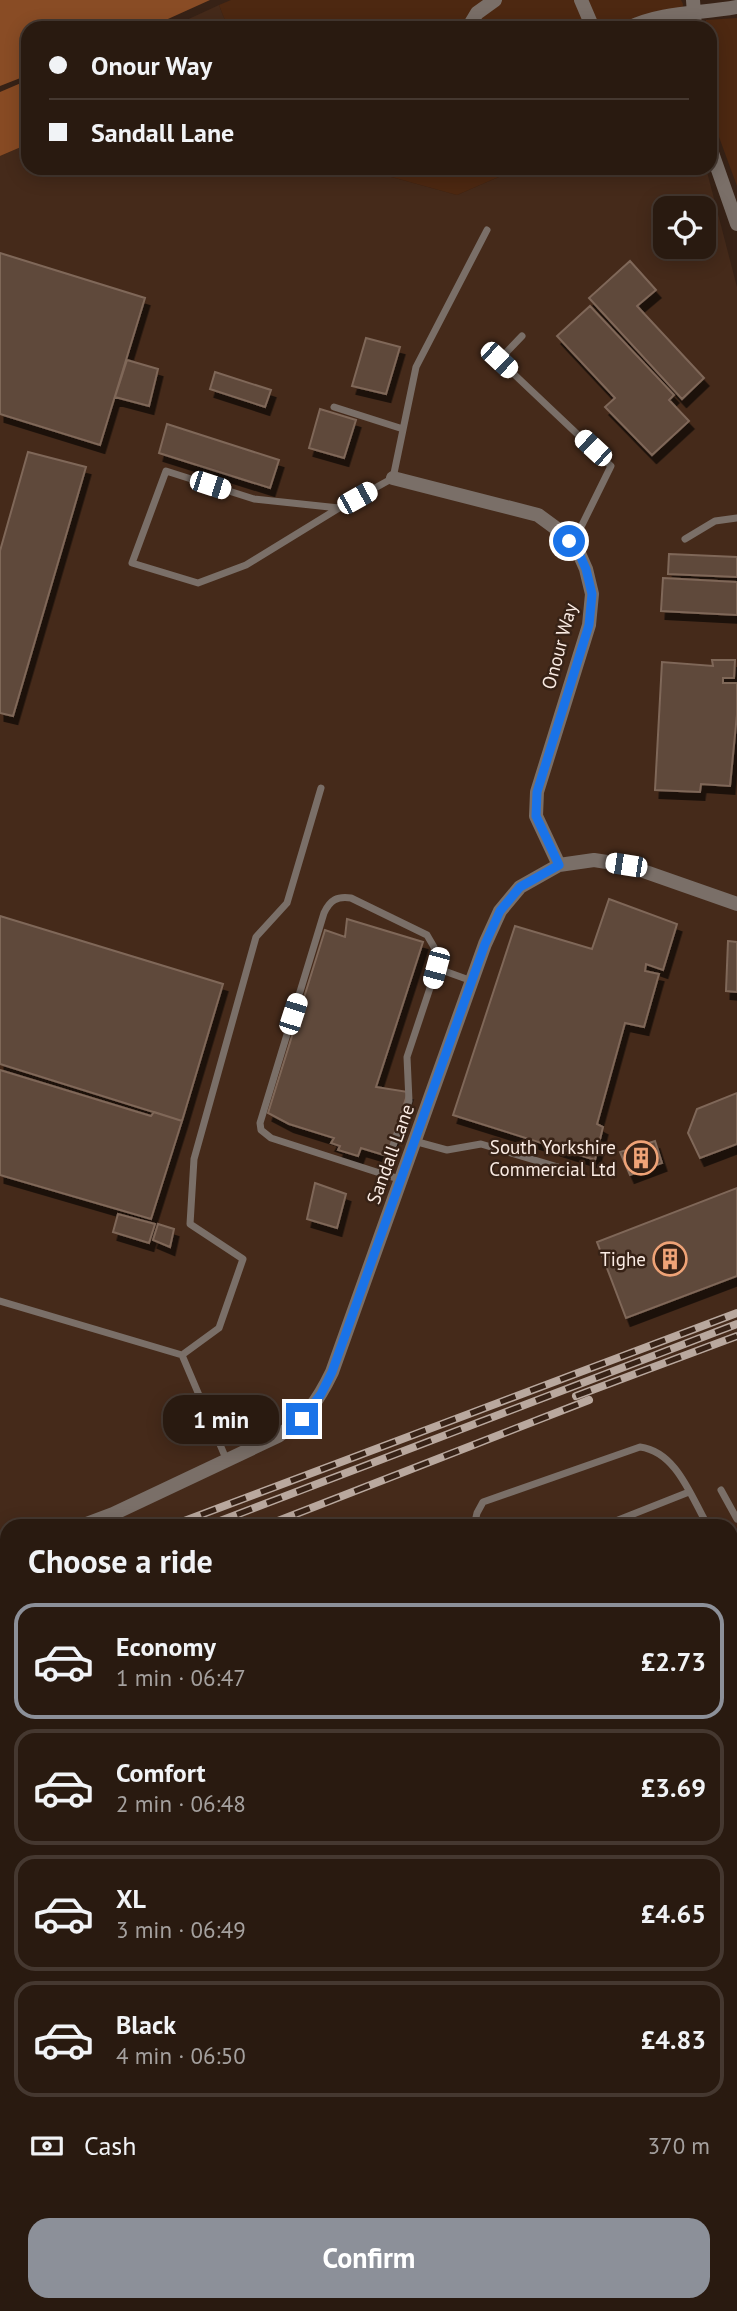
<!DOCTYPE html>
<html lang="en">
<head>
<meta charset="utf-8">
<style>
  body { margin:0; font-family:"PT Sans",sans-serif; background:#312319; color:#f1f3f6; height:100vh; display:flex; flex-direction:column; font-size:26px; white-space:nowrap }
  * { box-sizing:border-box; margin:0 }
  p { font-size:23px; color:#a5a19f }
  .icon { flex:none; width:38px; height:38px; fill:none; stroke:currentColor; stroke-width:2; stroke-linecap:round; stroke-linejoin:round }
  .map { position:relative; flex:1; overflow:hidden }
  .details { position:absolute; left:0px; top:1519px; width:738px; height:793px; display:flex; flex-direction:column; background:#291a10; border-radius:21px 21px 0 0; box-shadow:0 4px 18px #0003,0 0 0 2px #453830 }
  .details>* { flex:none }
  .guide { position:absolute; left:21px; top:21px; width:696px; height:154px; border-radius:21px; box-shadow:0 4px 18px #0003,0 0 0 2px #453830; display:grid; align-content:center; height:154px; padding:0 28px; background:#291a10 }
  .tools { position:absolute; left:653px; top:196px; display:grid; gap:14px }
  .tools a { display:grid; place-items:center; width:63px; height:63px; border-radius:14px; background:#291a10; box-shadow:0 4px 18px #0003,0 0 0 2px #453830; font-size:35px }
  .end { position:absolute; width:32px; height:32px; margin:-16px; border:9px solid #1a73e8; background:#fff; box-shadow:0 0 0 4px #fff }
  .from { border-radius:50% }
  .bubble { position:absolute; height:49px; border-radius:21px; background:#291a10; box-shadow:0 4px 18px #0003,0 0 0 2px #453830; font-size:23px; font-weight:700; line-height:49px; text-align:center }
  .car { position:absolute; width:21px; height:42px; margin:-21px -10px; border-radius:9px; box-shadow:0 0 5px 2px #0007; background:linear-gradient(#fff 24%,#345 0 40%,#fff 0 76%,#345 0 86%,#fff 0) }
  .guide b { display:flex; align-items:center; gap:24px; height:66px; font-size:26px }
  .guide b+b { border-top:2px solid #453830 }
  .guide i { width:18px; height:18px; background:#f1f3f6 }
  ul { padding:0; list-style:none }
  li { display:flex; align-items:center; gap:21px; height:116px; margin:0 14px 10px; padding:0 14px; border:4px solid #453830; border-radius:21px }
  li div { flex:1 }
  li b { display:block; font-size:26px }
  li em { font-style:normal; font-weight:700 }
  li.selected { border-color:#8c9099 }
  li>.icon { width:63px; height:63px; stroke-width:1.5 }
  h2 { padding:0 28px; font-size:32px; line-height:84px }
  .pay { display:flex; align-items:center; gap:18px; height:77px; padding:0 28px; font-size:26px }
  .pay p { margin-inline-start:auto }
  .action { display:flex; gap:14px; margin-top:auto; padding:14px 28px }
  .action a { flex:1; height:80px; border-radius:21px; background:#8c9099; color:#fff; font-size:28px; font-weight:700; line-height:80px; text-align:center }
  .map>svg:first-child { display:block }
  .built { fill:#452a1a; fill-rule:evenodd }
  .green { fill:#4d2811 }
  .forest { fill:#874a23 }
  .water { fill:#894c25 }
  .building { fill:#5f483b; stroke:#7f6759; stroke-width:2; filter:url(#shadow) }
  .lines { fill:none; stroke-linecap:round; stroke-linejoin:round }
  .lane { stroke:#7a6f68; stroke-width:7 }
  .street { stroke:#7a6f68; stroke-width:14 }
  .rail-casing { stroke:#b9a89e; stroke-width:8 }
  .rail { stroke:#372216; stroke-width:5; stroke-dasharray:16; stroke-linecap:butt }
  .route { stroke:#1a73e8; stroke-width:9 }
  .labels { text-anchor:middle; dominant-baseline:central; stroke-width:5; stroke-linejoin:round; paint-order:stroke }
  .street-label { font-size:19px; fill:#faebe3; stroke:#372216 }
  .poi-label { font-size:19px; fill:#faebe3; stroke:#372216; text-anchor:end }
</style>
</head>
<body>
<div class="map">
<svg width="737" height="2311" viewBox="0 0 737 2311">
  <defs>
    <filter id="shadow"><feDropShadow dx="4.5" dy="8" stdDeviation="0" flood-color="#0009"/></filter>
  </defs>
  <rect width="100%" height="100%" fill="#372216"/>
  <path class="built" d="M 219,5 L 228,28 L 181,28 L 180,23 Z
    M 28,144 L 28,168 L 359,168 L 457,195 L 517,169 L 706,168 L 737,287 L 737,2311 L 0,2311 L 0,156 ZM 665,208 L 704,208 L 704,247 L 665,247 ZM 7,1526 L 732,1526 L 732,2305 L 7,2305 Z"/>
  <path class="green" d="M 231,0 L 681,0 L 683,4 L 681,28 L 228,28 L 219,5 Z
    M 737,18 L 737,186 L 719,137 L 711,86 L 710,28 L 705,28 L 706,20 Z
    M 359,168 L 540,168 L 517,169 L 457,195 Z"/>
  <path class="forest" d="M 28,80 L 28,144 L 0,156 L 0,92 Z"/>
  <path class="water" d="M 0,0 L 210,0 L 148,28 L 28,28 L 28,75 L 0,86 Z"/>
  <path class="building" d="M 0,253 L 145,298 L 100,445 L 0,414 Z
    M 630,261 L 656,290 L 637,306 L 704,378 L 682,399 L 589,298 Z
    M 590,306 L 674,395 L 669,400 L 689,421 L 652,455 L 605,407 L 615,398 L 557,336 Z
    M 366,338 L 400,347 L 386,394 L 352,386 Z
    M 127,360 L 158,369 L 149,406 L 115,397 Z
    M 215,372 L 271,390 L 265,407 L 210,389 Z
    M 320,409 L 356,420 L 344,458 L 309,448 Z
    M 167,424 L 279,460 L 270,488 L 159,453 Z
    M 28,452 L 86,467 L 13,716 L 0,713 L 0,551 Z
    M 669,554 L 737,557 L 737,577 L 668,574 Z
    M 663,578 L 737,582 L 737,615 L 661,611 Z
    M 712,660 L 735,660 L 734,678 L 723,678 L 723,683 L 737,683 L 737,714 L 730,786 L 701,784 L 700,792 L 655,790 L 662,662 L 713,666 Z
    M 609,899 L 677,924 L 663,970 L 646,964 L 645,971 L 659,974 L 644,1027 L 625,1023 L 597,1124 L 603,1127 L 595,1160 L 453,1115 L 515,926 L 592,949 Z
    M 0,916 L 223,984 L 182,1121 L 0,1064 Z
    M 347,919 L 423,942 L 376,1087 L 408,1092 L 387,1156 L 361,1148 L 358,1156 L 338,1150 L 340,1146 L 331,1143 L 334,1138 L 289,1124 L 268,1113 L 325,930 L 345,937 Z
    M 728,941 L 737,942 L 737,992 L 726,991 Z
    M 0,1070 L 151,1116 L 154,1112 L 182,1121 L 151,1219 L 0,1175 Z
    M 737,1093 L 737,1144 L 700,1158 L 688,1133 L 697,1109 Z
    M 655,1141 L 662,1163 L 630,1175 L 620,1152 Z
    M 315,1183 L 346,1194 L 337,1228 L 307,1219 Z
    M 737,1188 L 737,1276 L 626,1318 L 597,1242 Z
    M 118,1214 L 155,1224 L 149,1243 L 113,1232 Z
    M 158,1224 L 174,1229 L 170,1247 L 153,1240 Z
    M 7,1706 L 7,1742 L 0,1735 L 0,1714 Z
    M 7,1753 L 7,2046 L 0,2054 L 0,1761 Z
    M 737,1888 L 737,1951 L 732,1943 L 732,1892 Z
    M 737,2054 L 737,2112 L 732,2103 L 732,2057 Z
    M 737,2164 L 737,2215 L 732,2218 L 732,2167 Z
    M 737,2225 L 737,2268 L 732,2271 L 732,2228 Z
    M 309,2305 L 492,2305 L 488,2311 L 319,2311 Z
    M 694,2305 L 727,2305 L 731,2311 L 698,2311 Z"/>
  <g class="lines">
    <path class="lane" d="M 522,336 L 499,360 L 611,466 L 581,527 L 569,541
      M 334,407 L 403,429
      M 339,508 L 246,565 L 198,583 L 132,563 L 166,471 L 254,499 L 339,508 L 393,478 L 416,367 L 487,230
      M 685,539 L 715,521 L 737,518
      M 436,968 L 472,981
      M 414,1141 L 447,1150 L 481,1144 L 578,1173
      M 383,1174 L 409,1101 L 407,1057 L 432,982 L 436,957 L 434,947 L 427,935 L 351,898 C 337,896 330,900 324,913 L 260,1123 L 261,1130 L 271,1138 L 389,1176 L 400,1179
      M 0,1301 L 182,1355 L 227,1461
      M 182,1355 L 219,1328 L 243,1259 L 190,1224 L 194,1159 L 256,937 L 287,903 L 321,788
      M 721,1490 L 737,1519
      M 474,1526 L 477,1513 L 483,1502 L 640,1447 C 677,1452 691,1497 708,1526
      M 603,1526 L 689,1492
      M 732,1597 L 737,1595
      M 732,1652 L 737,1649
      M 0,1684 L 7,1677
      M 732,1772 L 737,1781
      M 732,1805 L 737,1802
      M 262,2305 L 272,2311
      M 663,2305 L 667,2311
      M 505,2311 L 509,2305"/>
    <path class="street" d="M 581,0 L 593,28
      M 693,0 L 695,28
      M 468,28 L 477,13 L 495,0
      M 628,28 C 663,11 700,14 737,7
      M 710,147 L 737,224
      M 393,478 L 538,515 L 557,529 L 578,551 L 586,569 L 592,594 L 589,625 L 537,792 L 536,816 L 559,865
      M 81,1526 L 113,1514 L 278,1436 C 307,1416 317,1403 332,1372 L 485,944 L 500,911 L 520,887 L 559,865 L 594,860 L 626,865 L 737,904
      M 0,1556 L 7,1554
      M 732,1725 L 737,1722
      M 0,2097 L 7,2094
      M 617,2305 L 620,2311"/>
    <defs>
      <path id="rail" d="M 576,1396 L 737,1336
        M 171,1526 L 737,1313
        M 207,1526 L 737,1324
        M 265,1526 L 589,1400
        M 0,1592 L 7,1589
        M 0,1605 L 7,1602
        M 0,1630 L 7,1627"/>
    </defs>
    <use href="#rail" class="rail-casing"/>
    <use href="#rail" class="rail"/>
  </g>
  <g class="lines">
    <path class="route" d="M 302,1419 L 321,1394 L 332,1372 L 485,944 L 500,911 L 520,887 L 559,865 L 536,816 L 537,792 L 589,625 L 592,594 L 586,569 L 578,551 L 569,541"/>
  </g>
  <defs>
    <symbol id="building-ring" viewBox="-11 -11 22 22"><circle r="9.5" fill="#372216" stroke="#efa377" stroke-width="1.5"/><path d="M-4-6H4V6H1V3H-1V6H-4ZM-2.5-4.3h1.7v1.8h-1.7ZM.8-4.3h1.7v1.8H.8ZM-2.5-1h1.7V.8h-1.7ZM.8-1h1.7V.8H.8Z" fill="#efa377"/></symbol>
  </defs>
  <g fill-rule="evenodd">
    <use href="#building-ring" x="622" y="1139" width="38" height="38"/>
    <use href="#building-ring" x="651" y="1240" width="38" height="38"/>
  </g>
  <g class="labels">
    <g class="street-label">
      <text transform="translate(559 646) rotate(-75)">Onour Way</text>
      <text transform="translate(390 1154) rotate(-70)">Sandall Lane</text>
    </g>
    <g class="poi-label">
      <text x="616" y="1147">South Yorkshire<tspan x="616" dy="22">Commercial Ltd</tspan></text>
      <text x="646" y="1259">Tighe</text>
    </g>
  </g>
</svg>
<div class="tools">
<a><svg class="icon" aria-label="locate" viewBox="0 0 24 24"><circle cx="12" cy="12" r="6"/><path d="M12 2v4M12 18v4M2 12h4M18 12h4"/></svg></a>
</div>
<i class="end from" style="left:569px;top:541px"></i>
<i class="end" style="left:302px;top:1419px"></i>
<div class="bubble" style="left:163px;top:1395px;width:116px">1 min</div>
<i class="car" style="left:499px;top:360px;rotate:133deg"></i>
<i class="car" style="left:593px;top:448px;rotate:313deg"></i>
<i class="car" style="left:210px;top:485px;rotate:108deg"></i>
<i class="car" style="left:357px;top:498px;rotate:61deg"></i>
<i class="car" style="left:626px;top:865px;rotate:279deg"></i>
<i class="car" style="left:436px;top:968px;rotate:195deg"></i>
<i class="car" style="left:293px;top:1014px;rotate:18deg"></i>
<div class="guide">
<b><i class="from"></i>Onour Way</b>
<b><i></i>Sandall Lane</b>
</div>
<section class="details">
<h2>Choose a ride</h2>
<ul>
<li class="selected"><svg class="icon" aria-label="car" viewBox="0 0 24 24"><path d="M5 17H2v-5l4-1 3-4h7l3 4 3 1v5h-3M9 17h6M6 11h13"/><circle cx="7" cy="17" r="2"/><circle cx="17" cy="17" r="2"/></svg><div><b>Economy</b><p>1 min · 06:47</p></div><em>£2.73</em></li>
<li><svg class="icon" aria-label="car" viewBox="0 0 24 24"><path d="M5 17H2v-5l4-1 3-4h7l3 4 3 1v5h-3M9 17h6M6 11h13"/><circle cx="7" cy="17" r="2"/><circle cx="17" cy="17" r="2"/></svg><div><b>Comfort</b><p>2 min · 06:48</p></div><em>£3.69</em></li>
<li><svg class="icon" aria-label="car" viewBox="0 0 24 24"><path d="M5 17H2v-5l4-1 3-4h7l3 4 3 1v5h-3M9 17h6M6 11h13"/><circle cx="7" cy="17" r="2"/><circle cx="17" cy="17" r="2"/></svg><div><b>XL</b><p>3 min · 06:49</p></div><em>£4.65</em></li>
<li><svg class="icon" aria-label="car" viewBox="0 0 24 24"><path d="M5 17H2v-5l4-1 3-4h7l3 4 3 1v5h-3M9 17h6M6 11h13"/><circle cx="7" cy="17" r="2"/><circle cx="17" cy="17" r="2"/></svg><div><b>Black</b><p>4 min · 06:50</p></div><em>£4.83</em></li>
</ul>
<div class="pay"><svg class="icon" aria-label="cash" viewBox="0 0 24 24"><path d="M3 7h18v10H3z"/><circle cx="12" cy="12" r="2"/></svg>Cash<p>370 m</p></div>
<div class="action"><a>Confirm</a></div>
</section>
</div>
</body>
</html>
